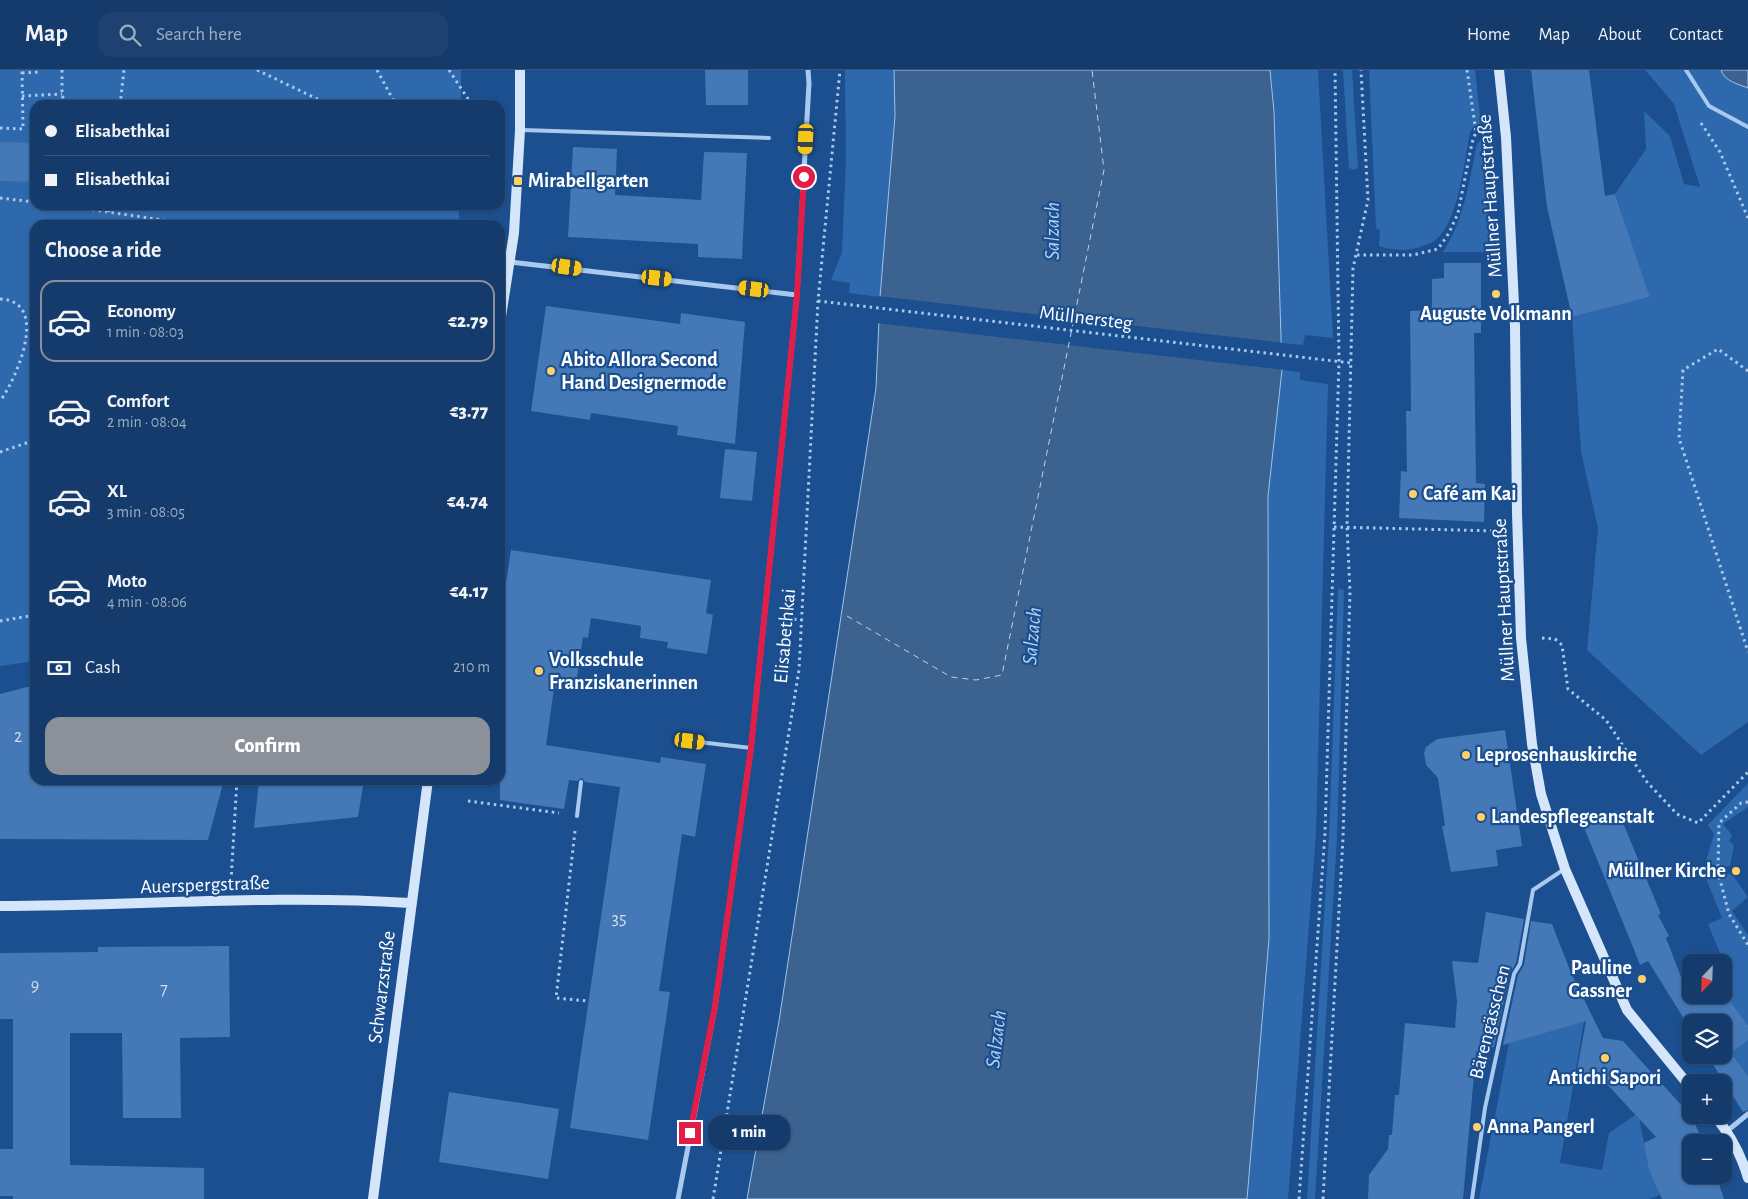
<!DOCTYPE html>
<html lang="en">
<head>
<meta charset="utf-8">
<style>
  body { margin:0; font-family:"Alegreya Sans",sans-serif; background:#1d4271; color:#f1f3f6; height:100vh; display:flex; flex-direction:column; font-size:19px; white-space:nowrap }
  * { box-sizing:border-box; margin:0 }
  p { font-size:16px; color:#9dadc1 }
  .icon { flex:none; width:28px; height:28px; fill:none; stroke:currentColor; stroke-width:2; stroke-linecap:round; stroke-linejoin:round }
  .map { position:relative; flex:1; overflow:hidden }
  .panel { position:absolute; left:30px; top:150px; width:475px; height:565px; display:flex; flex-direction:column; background:#143b6b; border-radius:15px; box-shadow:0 1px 4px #0004,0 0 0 1px #33557e }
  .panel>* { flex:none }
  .top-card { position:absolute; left:30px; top:30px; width:475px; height:110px; border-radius:15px; box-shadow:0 1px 4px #0004,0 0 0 1px #33557e; display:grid; align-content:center; height:110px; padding:0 15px; background:#143b6b }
  .needle { width:32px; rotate:203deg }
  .buttons { position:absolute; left:1682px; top:884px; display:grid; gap:10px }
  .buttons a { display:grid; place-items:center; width:50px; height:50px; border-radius:10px; background:#143b6b; box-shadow:0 1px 4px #0004,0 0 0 1px #33557e; font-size:25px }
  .end { position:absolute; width:22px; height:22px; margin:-11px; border:6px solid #e11d48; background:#fff; box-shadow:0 0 0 2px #fff }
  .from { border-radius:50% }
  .bubble { position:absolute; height:35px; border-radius:15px; background:#143b6b; box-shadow:0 1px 4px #0004,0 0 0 1px #33557e; font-size:16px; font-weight:800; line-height:35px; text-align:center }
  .car { position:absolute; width:15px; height:30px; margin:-15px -8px; border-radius:6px; box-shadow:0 0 4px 1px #0007; background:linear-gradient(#f5c518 24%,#345 0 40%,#f5c518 0 76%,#345 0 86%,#f5c518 0) }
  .top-card b { display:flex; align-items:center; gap:18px; height:48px; font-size:19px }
  .top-card b+b { border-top:1px solid #33557e }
  .top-card i { width:12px; height:12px; background:#f1f3f6 }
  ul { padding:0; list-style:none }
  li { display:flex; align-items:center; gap:15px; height:82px; margin:0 10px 8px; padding:0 5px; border:2px solid transparent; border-radius:15px }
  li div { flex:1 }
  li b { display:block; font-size:19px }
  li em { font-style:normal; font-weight:800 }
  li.current { border-color:#8c9099 }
  li>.icon { width:45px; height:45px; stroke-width:1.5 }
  h2 { padding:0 15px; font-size:22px; line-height:60px }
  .pay { display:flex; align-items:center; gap:12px; height:55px; padding:0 15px; font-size:19px }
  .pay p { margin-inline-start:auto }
  .primary-button { display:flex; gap:10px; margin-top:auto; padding:10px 15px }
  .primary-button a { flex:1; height:58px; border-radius:15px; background:#8c9099; color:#fff; font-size:20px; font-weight:800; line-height:58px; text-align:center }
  header { display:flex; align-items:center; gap:30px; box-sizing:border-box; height:70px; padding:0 25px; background:#143b6b; border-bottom:1px solid #33557e }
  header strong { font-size:24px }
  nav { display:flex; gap:28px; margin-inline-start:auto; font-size:18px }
  .search { width:350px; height:45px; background:#1d4271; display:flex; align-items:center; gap:12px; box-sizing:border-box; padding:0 18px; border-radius:15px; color:#9dadc1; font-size:19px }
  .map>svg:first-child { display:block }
  .green { fill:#2e69ad }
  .water { fill:#3c6290; stroke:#9cc4f0 }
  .pier { fill:#1b4f8f }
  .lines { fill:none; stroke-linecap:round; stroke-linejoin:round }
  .ferry { stroke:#b5d3f5; stroke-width:1; stroke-dasharray:6 5; stroke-linecap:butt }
  .building { fill:#4478b7 }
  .path { stroke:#a9c9ee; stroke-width:3; stroke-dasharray:2.5 4; stroke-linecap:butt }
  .lane { stroke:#a9c9ee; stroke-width:4 }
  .street { stroke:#a9c9ee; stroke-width:5 }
  .secondary { stroke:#d6e6fa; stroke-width:10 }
  .route { stroke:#e11d48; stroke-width:6 }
  .poi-dot { fill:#ffd166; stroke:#1b4f8f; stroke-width:2 }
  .labels { text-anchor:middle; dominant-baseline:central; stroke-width:4.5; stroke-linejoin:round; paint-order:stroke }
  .number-label { font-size:18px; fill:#d0dded }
  .poi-label { font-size:20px; font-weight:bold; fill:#fff; stroke:#1b4f8f; text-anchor:start }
  .street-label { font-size:20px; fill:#fff; stroke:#1b4f8f }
  .water-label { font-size:21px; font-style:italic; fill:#b5d3f5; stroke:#1b4f8f }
</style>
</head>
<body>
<header>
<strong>Map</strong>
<div class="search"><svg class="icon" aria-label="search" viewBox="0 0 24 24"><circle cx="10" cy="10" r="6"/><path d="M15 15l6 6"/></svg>Search here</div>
<nav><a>Home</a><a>Map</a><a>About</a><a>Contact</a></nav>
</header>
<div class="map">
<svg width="1748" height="1129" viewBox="0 0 1748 1129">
  <rect width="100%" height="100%" fill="#1b4f8f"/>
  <path class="green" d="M 0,0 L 461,0 L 461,35 L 35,35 L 35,135 L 458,135 L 460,155 L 35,155 L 35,591 L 0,596 Z
    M 845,0 L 894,0 L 895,46 L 880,227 L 849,223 L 850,213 L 831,210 L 842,182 L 846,90 Z
    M 1270,0 L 1318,0 L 1333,268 L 1305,265 L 1303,275 L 1281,273 L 1274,42 Z
    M 1343,0 L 1352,0 L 1358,98 L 1354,100 L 1349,98 Z
    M 1369,0 L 1475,0 L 1481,55 L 1474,56 L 1470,62 C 1464,90 1459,159 1431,173 C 1427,175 1421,176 1417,178 C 1405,181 1390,180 1379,176 L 1380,160 L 1376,158 Z
    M 1645,0 L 1748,0 L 1748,652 L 1701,685 L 1587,580 L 1598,458 L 1581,382 L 1572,247 L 1650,227 L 1615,124 L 1646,79 L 1644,41 L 1670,66 L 1684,114 L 1700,117 L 1674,34 Z
    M 1483,68 L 1490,182 L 1443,182 C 1464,150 1469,112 1477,74 Z
    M 1282,300 L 1300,302 L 1300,310 L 1328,314 L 1316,763 L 1288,1129 L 1247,1129 L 1269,869 L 1268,426 Z
    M 1338,519 L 1344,520 L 1337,767 L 1315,1129 L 1307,1129 L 1329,765 Z
    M 1748,713 L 1748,737 L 1723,754 L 1732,765 L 1729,771 L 1734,775 L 1730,796 L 1723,798 L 1725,804 L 1732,804 L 1748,827 L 1732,841 L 1748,865 L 1748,955 L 1724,925 L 1726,898 L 1708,854 L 1722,848 L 1703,801 L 1714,764 L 1708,755 Z
    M 1584,951 L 1560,1093 L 1602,1100 L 1609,1063 L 1638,1043 L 1644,1073 L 1662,1115 L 1657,1117 L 1660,1125 L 1649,1129 L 1479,1129 L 1509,973 Z
    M 1748,960 L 1748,1006 L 1725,976 Z"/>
  <path class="water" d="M 894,0 L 1270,0 L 1274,42 L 1282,300 L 1268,426 L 1269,869 L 1247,1129 L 747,1129 L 779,951 L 876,318 L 880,227 L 895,46 Z
    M 1721,0 L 1748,0 L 1748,18 C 1738,14 1724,11 1721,0 Z"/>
  <path class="pier" d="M 878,226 L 1284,273 L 1285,300 L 876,253 Z"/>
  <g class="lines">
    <path class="ferry" d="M 847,546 L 951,607 L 976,610 L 1002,605 L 1104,100 L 1092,0"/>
  </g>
  <path class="building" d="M 705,0 L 748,0 L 748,35 L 706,35 Z
    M 1531,0 L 1589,0 L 1605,126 L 1615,124 L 1650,227 L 1572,247 L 1547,137 Z
    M 0,72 L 35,73 L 35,112 L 0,111 Z
    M 573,77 L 617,79 L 615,125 L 701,130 L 704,82 L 747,83 L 742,189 L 698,187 L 698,174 L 568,167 Z
    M 1444,193 L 1481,193 L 1481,263 L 1474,263 L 1476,413 L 1485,414 L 1484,452 L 1399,448 L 1401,401 L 1407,402 L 1406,341 L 1411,341 L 1410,241 L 1432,240 L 1432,209 L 1444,208 Z
    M 546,236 L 680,254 L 681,243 L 745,252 L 735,374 L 677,365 L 678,356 L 591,343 L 590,350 L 531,341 Z
    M 725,379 L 757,382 L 752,431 L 720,428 Z
    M 511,480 L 711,510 L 706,543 L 713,545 L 707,584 L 667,578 L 668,572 L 640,568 L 641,556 L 591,548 L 588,568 L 583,567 L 575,621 L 554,619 L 546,675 L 660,693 L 661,687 L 706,694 L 695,767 L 682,764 L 659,921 L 670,922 L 648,1070 L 570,1058 L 620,717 L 585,712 L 582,708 L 577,711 L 569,710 L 564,739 L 500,730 L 500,551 Z
    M 35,615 L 35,710 L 224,710 L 208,770 L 0,769 L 0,624 Z
    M 1505,660 L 1522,776 L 1496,780 L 1498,796 L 1451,802 L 1442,756 L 1445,756 L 1438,708 L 1426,695 L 1424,683 L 1426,677 L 1437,669 Z
    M 259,710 L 364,710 L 358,747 L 254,758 Z
    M 1618,741 L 1661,844 L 1658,845 L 1669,866 L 1666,868 L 1688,925 L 1725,925 L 1748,955 L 1748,970 L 1731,983 L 1748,1006 L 1748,1040 L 1743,1042 L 1707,985 L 1724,985 L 1724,952 L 1691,952 L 1691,960 L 1648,891 L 1640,895 L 1635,882 L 1583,755 Z
    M 1486,842 L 1524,849 L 1516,893 L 1510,903 L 1494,977 L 1476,982 L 1463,1129 L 1368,1129 L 1369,1105 L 1388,1079 L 1389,1065 L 1392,1065 L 1395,1025 L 1399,1025 L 1405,953 L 1455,958 L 1457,931 L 1452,891 L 1478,893 Z
    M 1531,851 L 1552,854 L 1571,903 L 1603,968 L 1623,971 L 1692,1047 L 1703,1072 L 1691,1072 L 1691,1105 L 1716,1105 L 1724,1129 L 1662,1129 L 1649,1100 L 1644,1073 L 1656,1067 L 1604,1011 L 1576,1006 L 1586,951 L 1503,975 L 1518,905 L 1524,895 Z
    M 229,876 L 230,967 L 180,968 L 181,1048 L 123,1048 L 122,963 L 70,963 L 70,1095 L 204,1098 L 204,1129 L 13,1129 L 13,1126 L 0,1126 L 0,1079 L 13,1079 L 13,949 L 0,949 L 0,883 L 98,882 L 98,877 Z
    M 449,1022 L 559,1039 L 548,1109 L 439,1092 Z"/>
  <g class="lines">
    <path class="path" d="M 62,0 L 62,24 L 65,35
      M 257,0 L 330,35
      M 377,0 L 396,35
      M 449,0 L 472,35
      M 1467,0 L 1476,62
      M 22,3 L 39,2
      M 22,26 L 62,24
      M 120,35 L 124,0
      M 1701,53 L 1720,82 L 1748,148
      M 0,58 L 23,59 L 22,0
      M 0,128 L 35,132
      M 60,135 L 197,155
      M 109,142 L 110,135
      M 1357,185 L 1413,185 L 1438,179 L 1449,163 L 1458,143 L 1472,73 L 1476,62 L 1484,59
      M 0,229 C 51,231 16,310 0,331
      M 818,231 L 1351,293
      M 1748,301 L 1718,279 L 1683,300 L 1679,368 L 1748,582
      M 0,382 L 35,370
      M 1334,457 L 1498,461
      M 781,548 L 803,550
      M 0,551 L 35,545
      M 1542,568 L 1555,569 L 1562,575 L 1568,619 L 1606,650 L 1647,712 L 1677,744 L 1698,753 L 1748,702
      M 468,731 L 559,743
      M 1748,732 L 1741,733 L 1719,753 L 1718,802 L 1729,844 L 1748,875
      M 575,761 L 556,928 L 588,931
      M 231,811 L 237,710
      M 713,1129 L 799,600 L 818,231 L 840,0
      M 1299,1129 L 1325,763 L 1339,291 L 1335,0
      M 1323,1129 L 1343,768 L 1350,522 L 1347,456 L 1353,198 L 1368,130 L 1361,0"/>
    <path class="lane" d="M 1686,0 L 1709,36 L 1748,57
      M 522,60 L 769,68
      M 690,671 L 751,678
      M 577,746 L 581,712
      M 1472,1129 L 1485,1038 L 1514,904 L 1520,894 L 1533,820 L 1563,800"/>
    <path class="street" d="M 510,192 L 797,225
      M 1727,1061 L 1748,1044
      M 678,1129 L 715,937 L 751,678 L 797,225 L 809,13 L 808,0"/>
    <path class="secondary" d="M 1499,0 L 1506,67 L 1515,256 L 1517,443 L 1521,568 L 1532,674 L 1541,724 L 1565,799 L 1627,940 L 1691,1018
      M 500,253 L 514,163 L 520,60 L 520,0
      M 0,836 C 137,836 274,824 410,833
      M 1714,1045 C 1730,1064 1741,1084 1748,1108
      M 373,1129 L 428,710"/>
  </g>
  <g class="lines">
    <path class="route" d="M 690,1063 L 715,936 L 751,678 L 797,225 L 804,107"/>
  </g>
  <g class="poi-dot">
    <rect x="513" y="106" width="10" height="10" rx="2.5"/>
    <circle cx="1496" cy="224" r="5"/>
    <circle cx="551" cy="301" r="5"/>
    <circle cx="1413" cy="424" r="5"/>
    <circle cx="539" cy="601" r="5"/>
    <circle cx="1466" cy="685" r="5"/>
    <circle cx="1481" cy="747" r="5"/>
    <circle cx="1736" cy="801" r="5"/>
    <circle cx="1642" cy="909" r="5"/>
    <circle cx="1605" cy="988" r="5"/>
    <circle cx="1477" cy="1057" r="5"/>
  </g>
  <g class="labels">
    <g class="number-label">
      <text x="18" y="667">2</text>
      <text x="619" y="849">35</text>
      <text x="35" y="916">9</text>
      <text x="164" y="920">7</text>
    </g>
    <g class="poi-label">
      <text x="528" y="111">Mirabellgarten</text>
      <text x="1496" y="244" text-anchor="middle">Auguste Volkmann</text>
      <text x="561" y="290">Abito Allora Second<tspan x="561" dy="23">Hand Designermode</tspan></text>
      <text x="1423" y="424">Café am Kai</text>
      <text x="549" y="590">Volksschule<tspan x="549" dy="23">Franziskanerinnen</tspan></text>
      <text x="1476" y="685">Leprosenhauskirche</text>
      <text x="1491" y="747">Landespflegeanstalt</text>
      <text x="1726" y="801" text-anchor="end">Müllner Kirche</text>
      <text x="1632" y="898" text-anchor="end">Pauline<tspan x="1632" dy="23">Gassner</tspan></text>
      <text x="1605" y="1008" text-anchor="middle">Antichi Sapori</text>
      <text x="1487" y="1057">Anna Pangerl</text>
    </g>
    <g class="street-label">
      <text transform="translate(1490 126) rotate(-94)">Müllner Hauptstraße</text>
      <text transform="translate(1086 248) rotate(7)">Müllnersteg</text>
      <text transform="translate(1504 530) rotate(-93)">Müllner Hauptstraße</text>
      <text transform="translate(785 566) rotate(-85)">Elisabethkai</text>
      <text transform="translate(205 815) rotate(-2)">Auerspergstraße</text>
      <text transform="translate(382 917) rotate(-83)">Schwarzstraße</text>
      <text transform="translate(1490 952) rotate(-76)">Bärengässchen</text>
    </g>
    <g class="water-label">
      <text transform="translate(1052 161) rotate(-90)">Salzach</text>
      <text transform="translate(1032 566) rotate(-85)">Salzach</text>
      <text transform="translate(996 969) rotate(-83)">Salzach</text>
    </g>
  </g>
</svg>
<div class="buttons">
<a><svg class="needle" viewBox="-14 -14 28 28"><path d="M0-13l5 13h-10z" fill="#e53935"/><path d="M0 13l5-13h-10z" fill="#9dadc1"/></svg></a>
<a><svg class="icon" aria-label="layers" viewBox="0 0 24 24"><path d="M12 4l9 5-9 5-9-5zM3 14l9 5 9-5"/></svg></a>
<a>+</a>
<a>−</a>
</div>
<i class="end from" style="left:804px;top:107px"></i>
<i class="end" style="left:690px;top:1063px"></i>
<div class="bubble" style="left:708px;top:1045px;width:82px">1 min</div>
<i class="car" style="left:806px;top:69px;rotate:183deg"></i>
<i class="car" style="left:567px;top:197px;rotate:98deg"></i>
<i class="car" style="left:657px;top:208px;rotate:96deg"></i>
<i class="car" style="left:754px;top:219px;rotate:277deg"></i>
<i class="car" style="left:690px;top:671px;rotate:97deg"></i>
<div class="top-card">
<b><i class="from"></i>Elisabethkai</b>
<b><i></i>Elisabethkai</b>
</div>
<section class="panel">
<h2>Choose a ride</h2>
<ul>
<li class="current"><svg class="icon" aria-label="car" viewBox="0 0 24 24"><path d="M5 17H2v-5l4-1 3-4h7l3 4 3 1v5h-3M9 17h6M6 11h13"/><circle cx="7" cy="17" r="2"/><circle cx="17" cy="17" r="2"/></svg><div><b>Economy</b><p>1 min · 08:03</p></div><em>€2.79</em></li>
<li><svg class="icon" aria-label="car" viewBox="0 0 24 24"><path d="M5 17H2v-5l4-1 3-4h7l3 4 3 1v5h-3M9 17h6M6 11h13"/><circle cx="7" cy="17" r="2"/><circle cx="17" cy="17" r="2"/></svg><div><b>Comfort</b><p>2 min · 08:04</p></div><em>€3.77</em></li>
<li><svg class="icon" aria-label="car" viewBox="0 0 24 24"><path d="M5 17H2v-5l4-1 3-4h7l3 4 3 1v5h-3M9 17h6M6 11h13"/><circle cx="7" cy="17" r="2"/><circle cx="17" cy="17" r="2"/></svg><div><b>XL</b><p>3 min · 08:05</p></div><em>€4.74</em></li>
<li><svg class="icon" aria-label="car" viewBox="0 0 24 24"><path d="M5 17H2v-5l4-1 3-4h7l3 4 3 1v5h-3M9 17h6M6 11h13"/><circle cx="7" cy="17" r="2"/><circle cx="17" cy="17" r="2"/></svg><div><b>Moto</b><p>4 min · 08:06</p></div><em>€4.17</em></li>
</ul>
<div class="pay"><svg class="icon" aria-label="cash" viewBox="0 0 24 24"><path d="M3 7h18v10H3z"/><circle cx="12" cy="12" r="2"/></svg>Cash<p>210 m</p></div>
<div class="primary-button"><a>Confirm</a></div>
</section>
</div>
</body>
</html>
